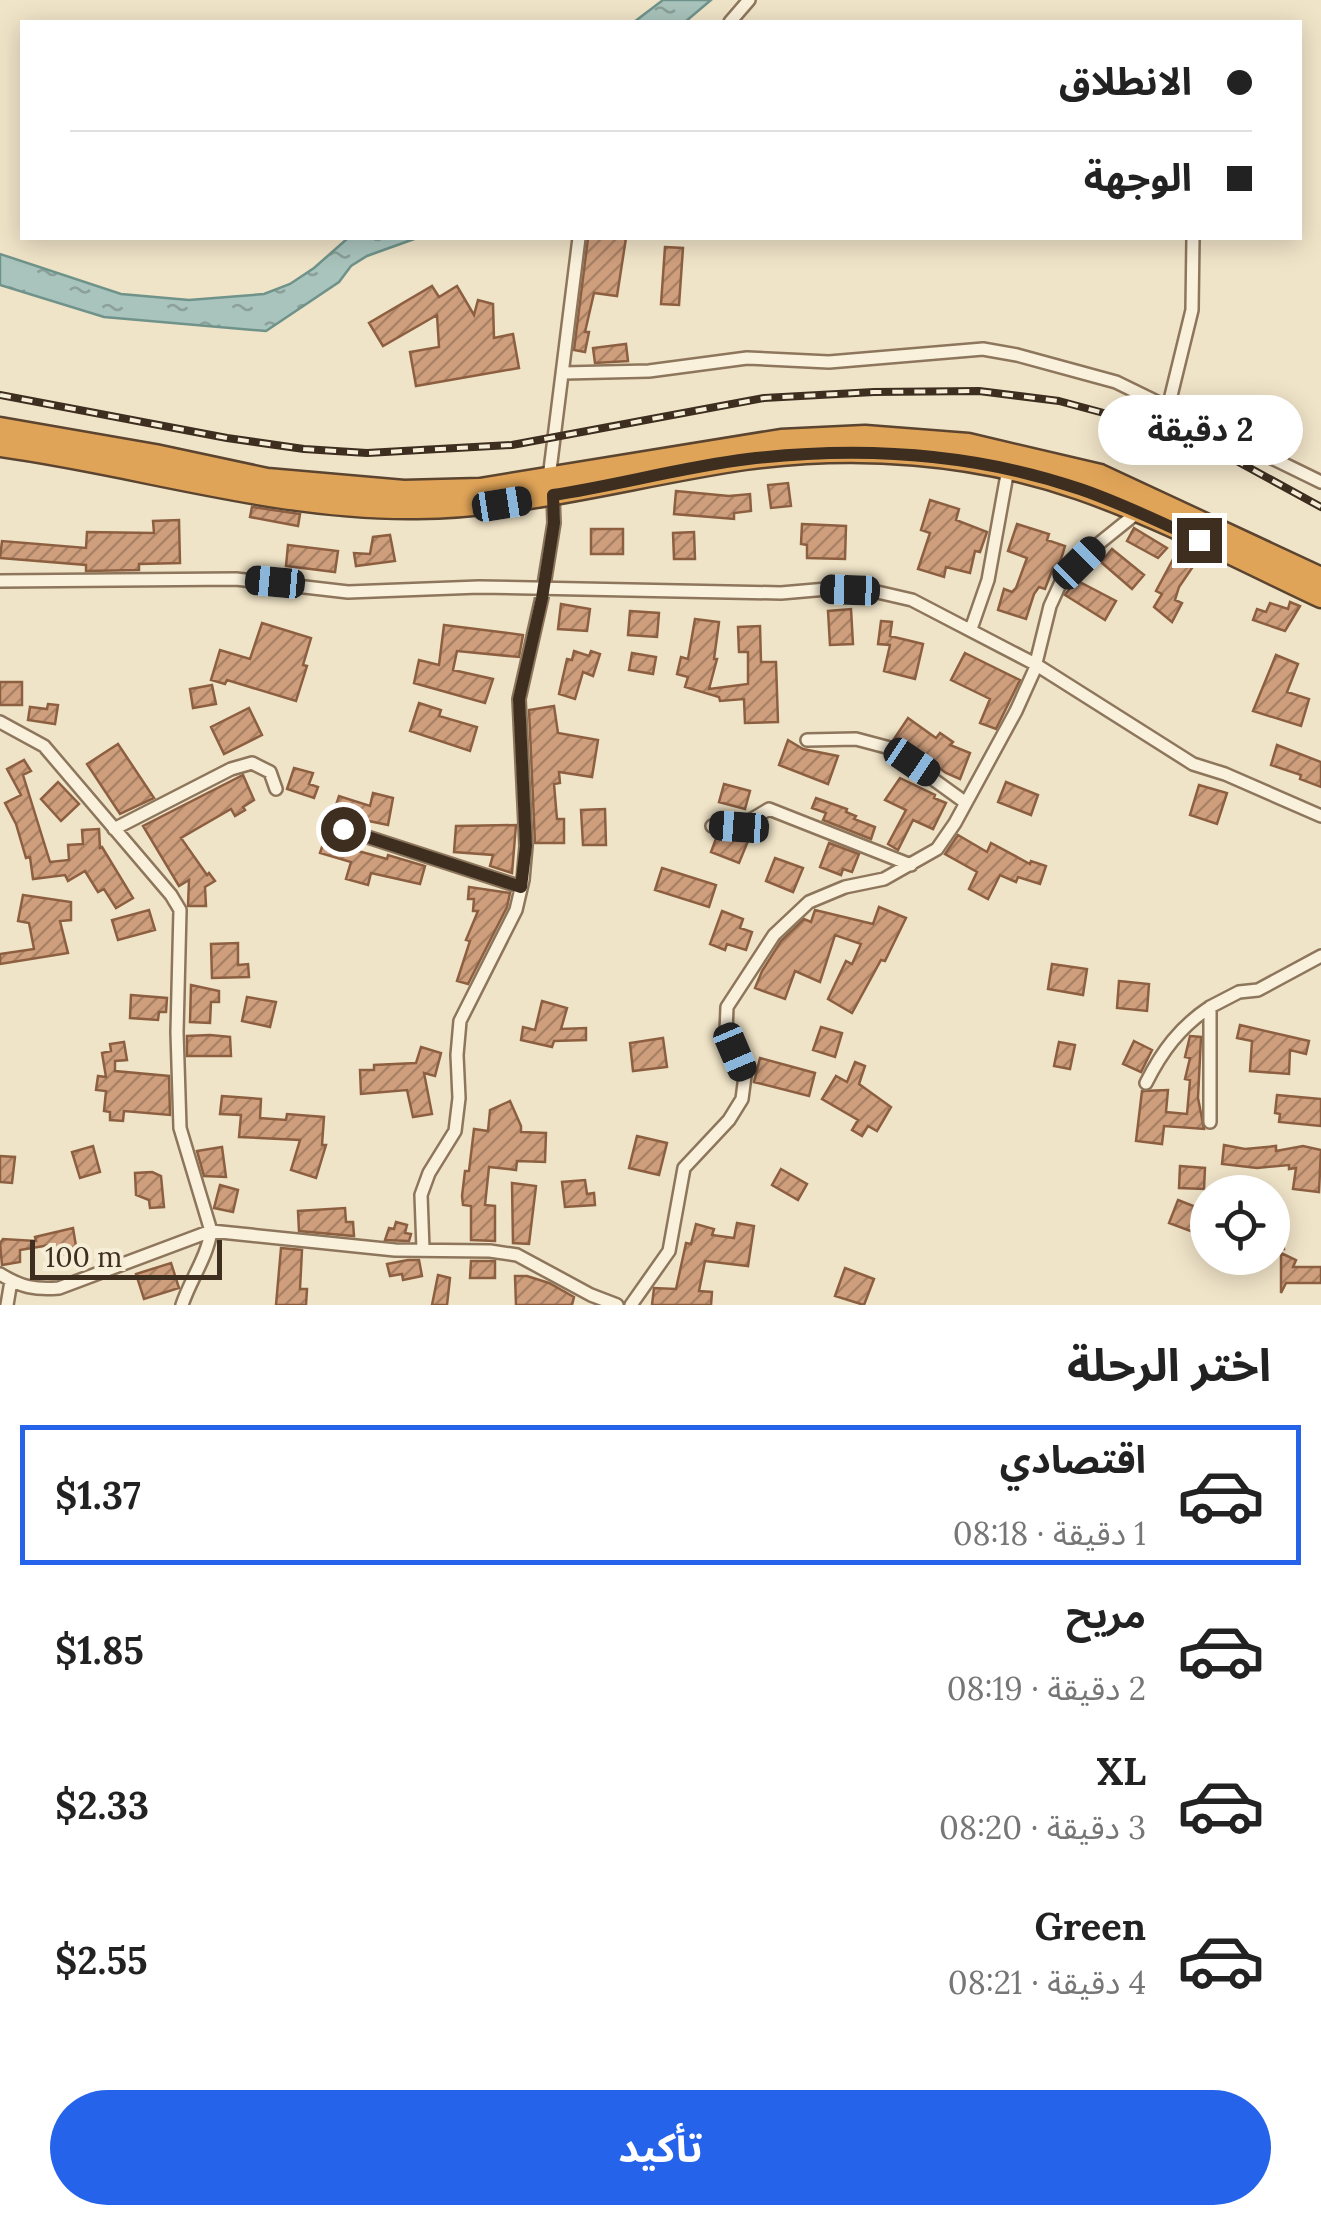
<!DOCTYPE html>
<html lang="ar">
<head>
<meta charset="utf-8">
<style>
  body { margin:0; font-family:Lora,"Noto Sans Arabic",serif; background:#f6f6f6; color:#222; direction:rtl; height:100vh; display:flex; flex-direction:column; font-size:38px; white-space:nowrap }
  * { box-sizing:border-box; margin:0 }
  p { font-size:32px; color:#767676 }
  .icon { flex:none; width:55px; height:55px; fill:none; stroke:currentColor; stroke-width:2; stroke-linecap:round; stroke-linejoin:round }
  .map { position:relative; height:1305px; overflow:hidden; direction:ltr }
  .panel { display:flex; flex-direction:column; background:#fff; flex:1 }
  .panel>* { flex:none }
  .hud { position:absolute; left:20px; top:20px; width:1282px; height:220px; border-radius:0px; box-shadow:0 5px 25px #0003; direction:rtl; display:grid; align-content:center; height:220px; padding:0 50px; background:#fff }
  .controls { position:absolute; left:1190px; top:1175px; display:grid; gap:20px }
  .controls a { display:grid; place-items:center; width:100px; height:100px; border-radius:50%; background:#fff; box-shadow:0 5px 25px #0003; font-size:50px }
  .scale { position:absolute; left:30px; bottom:25px; width:192px; box-sizing:border-box; padding-left:10px; border:5px solid #3d2e20; border-top:0; font-size:28px; line-height:35px; white-space:nowrap; color:#3d2e20; -webkit-text-stroke:8px #f7eed8; paint-order:stroke }
  .end { position:absolute; width:45px; height:45px; margin:-22px; border:12px solid #3d2e20; background:#fff; box-shadow:0 0 0 5px #fff }
  .from { border-radius:50% }
  .bubble { position:absolute; height:70px; border-radius:35px; background:#fff; box-shadow:0 5px 25px #0003; font-size:32px; font-weight:700; line-height:70px; text-align:center; direction:rtl }
  .car { position:absolute; width:30px; height:60px; margin:-30px -15px; border-radius:12px; box-shadow:0 0 8px 2px #0007; background:linear-gradient(#222 24%,#8ab4d8 0 40%,#222 0 76%,#8ab4d8 0 86%,#222 0) }
  .hud b { display:flex; align-items:center; gap:35px; height:95px; font-size:38px }
  .hud b+b { border-top:2px solid #e0e0e0 }
  .hud i { width:25px; height:25px; background:#222 }
  ul { padding:0; list-style:none }
  li { display:flex; align-items:center; gap:30px; height:140px; margin:0 20px 15px; padding:0 30px; border:5px solid transparent; border-radius:0px }
  li div { flex:1 }
  li b { display:block; font-size:38px }
  li em { font-style:normal; font-weight:700 }
  li.current { border-color:#2563eb }
  li>.icon { width:90px; height:90px; stroke-width:1.5 }
  h2 { padding:0 50px; font-size:45px; line-height:120px }
  .cta { display:flex; gap:20px; margin-top:auto; padding:20px 50px }
  .cta a { flex:1; height:115px; border-radius:60px; background:#2563eb; color:#fff; font-size:40px; font-weight:700; line-height:115px; text-align:center }
  .map>svg:first-child { display:block }
  .water { fill:url(#water-ripples); stroke:#6f938a; stroke-width:2.5 }
  .building { fill:url(#building-hatch); stroke:#8d5f41; stroke-width:2.5 }
  .lines { fill:none; stroke-linecap:round; stroke-linejoin:round }
  .street-casing { stroke:#8d765c; stroke-width:16 }
  .highway-casing { stroke:#5b4430; stroke-width:25 }
  .street { stroke:#faf1dc; stroke-width:11 }
  .highway { stroke:#e0a458; stroke-width:20 }
  .rail-casing { stroke:#3d2e20; stroke-width:8 }
  .rail { stroke:#f7eed8; stroke-width:4; stroke-dasharray:11; stroke-linecap:butt }
  .route { stroke:#3d2e20; stroke-width:12 }
</style>
</head>
<body>
<div class="map">
<svg width="1321" height="1305" viewBox="0 0 1321 1305">
  <defs>
    <pattern id="water-ripples" width="26" height="14" patternUnits="userSpaceOnUse" patternTransform="scale(2.5)"><rect width="26" height="14" fill="#a9c4bc"/><path d="M2 4q2-2 4 0t4 0M15 11q2-2 4 0t4 0" fill="none" stroke="#8ba098"/></pattern>
    <pattern id="building-hatch" width="6" height="6" patternUnits="userSpaceOnUse" patternTransform="scale(2.5)"><rect width="6" height="6" fill="#cf9f7d"/><path d="M-1 1l2-2M0 6l6-6M5 7l2-2" fill="none" stroke="#a98266"/></pattern>
  </defs>
  <rect width="100%" height="100%" fill="#f0e4c8"/>
  <path class="water" d="M 663,0 L 711,0 L 685,22 L 634,22 Z
    M 348,238 L 417,238 L 367,256 L 351,266 L 339,282 L 266,331 L 104,317 L 0,285 L 0,254 L 121,294 L 189,300 L 264,294 L 290,284 L 314,268 Z"/>
  <path class="building" d="M 588,238 L 626,238 L 617,296 L 594,293 L 585,332 L 589,332 L 585,352 L 574,350 Z
    M 665,247 L 683,248 L 679,305 L 661,304 Z
    M 432,286 L 439,297 L 457,286 L 474,315 L 478,300 L 493,304 L 494,338 L 513,334 L 519,368 L 416,386 L 410,352 L 439,347 L 437,315 L 383,346 L 369,323 Z
    M 626,344 L 628,361 L 595,363 L 593,348 Z
    M 788,483 L 791,506 L 771,508 L 768,485 Z
    M 676,491 L 729,496 L 750,494 L 751,511 L 734,513 L 734,519 L 674,514 Z
    M 930,500 L 959,509 L 956,520 L 987,532 L 980,552 L 975,551 L 970,573 L 946,567 L 944,577 L 918,569 L 930,533 L 921,530 Z
    M 252,507 L 300,514 L 298,526 L 250,517 Z
    M 179,520 L 180,563 L 139,564 L 139,570 L 86,571 L 86,565 L 0,558 L 2,541 L 86,548 L 87,532 L 154,533 L 153,521 Z
    M 802,524 L 846,526 L 845,559 L 807,558 L 807,545 L 801,544 Z
    M 1017,524 L 1049,534 L 1047,540 L 1065,546 L 1058,569 L 1053,568 L 1045,589 L 1039,587 L 1034,594 L 1026,619 L 998,610 L 1004,589 L 1012,592 L 1016,588 L 1027,558 L 1008,551 Z
    M 1134,528 L 1167,548 L 1158,558 L 1127,541 Z
    M 591,529 L 623,529 L 623,554 L 591,554 Z
    M 694,532 L 695,559 L 674,559 L 673,533 Z
    M 390,535 L 395,561 L 356,566 L 354,553 L 370,554 L 373,537 Z
    M 288,545 L 338,551 L 335,572 L 286,566 Z
    M 1112,549 L 1144,575 L 1132,589 L 1101,562 Z
    M 1178,550 L 1196,562 L 1179,587 L 1175,600 L 1182,603 L 1172,622 L 1154,607 L 1162,594 L 1156,591 Z
    M 1076,580 L 1116,601 L 1105,620 L 1065,595 Z
    M 1290,602 L 1300,606 L 1285,631 L 1253,620 L 1257,609 L 1266,612 L 1270,603 L 1288,609 Z
    M 561,604 L 590,609 L 587,631 L 558,629 Z
    M 851,609 L 853,644 L 830,645 L 828,611 Z
    M 630,611 L 659,613 L 657,637 L 628,635 Z
    M 695,619 L 719,622 L 714,659 L 717,659 L 709,689 L 748,684 L 748,652 L 739,652 L 738,627 L 760,626 L 761,662 L 776,662 L 778,722 L 745,723 L 744,699 L 720,701 L 719,697 L 685,687 L 688,677 L 677,674 L 681,657 L 688,659 Z
    M 881,621 L 892,622 L 890,636 L 923,644 L 915,679 L 884,671 L 890,645 L 878,644 Z
    M 262,623 L 311,638 L 303,665 L 307,666 L 296,701 L 227,680 L 225,684 L 211,680 L 220,650 L 250,659 Z
    M 444,625 L 523,635 L 519,657 L 457,651 L 453,670 L 493,679 L 485,703 L 414,683 L 419,660 L 439,665 Z
    M 574,651 L 589,656 L 591,651 L 600,654 L 593,676 L 583,672 L 575,699 L 559,694 L 567,659 L 572,660 Z
    M 632,653 L 656,657 L 653,674 L 629,670 Z
    M 965,653 L 1020,680 L 996,729 L 980,723 L 990,699 L 951,680 Z
    M 1276,655 L 1298,664 L 1287,692 L 1309,699 L 1301,726 L 1253,711 Z
    M 0,682 L 22,682 L 22,705 L 0,705 Z
    M 212,685 L 216,704 L 193,708 L 190,689 Z
    M 419,703 L 441,710 L 439,716 L 477,727 L 470,751 L 410,731 Z
    M 48,704 L 58,705 L 55,724 L 28,720 L 30,707 L 47,709 Z
    M 554,706 L 558,733 L 598,740 L 592,777 L 559,772 L 560,783 L 554,784 L 557,819 L 564,819 L 564,843 L 535,843 L 529,710 Z
    M 249,708 L 262,735 L 224,754 L 211,727 Z
    M 908,718 L 936,738 L 940,733 L 953,742 L 950,745 L 970,753 L 960,779 L 946,773 L 904,742 L 902,745 L 894,739 Z
    M 788,740 L 803,749 L 838,756 L 828,784 L 779,765 Z
    M 118,744 L 154,798 L 120,814 L 87,764 Z
    M 1277,745 L 1321,762 L 1321,787 L 1300,779 L 1301,775 L 1271,765 Z
    M 24,760 L 31,771 L 23,775 L 50,862 L 69,860 L 68,845 L 83,844 L 82,830 L 99,829 L 100,848 L 102,847 L 133,898 L 116,908 L 104,889 L 98,892 L 85,871 L 68,881 L 65,875 L 33,879 L 30,857 L 26,858 L 16,824 L 5,803 L 21,795 L 7,769 Z
    M 294,768 L 313,773 L 309,784 L 318,787 L 314,798 L 287,789 Z
    M 243,775 L 254,800 L 243,807 L 245,810 L 235,816 L 231,809 L 181,838 L 207,875 L 209,873 L 215,881 L 205,887 L 206,906 L 188,906 L 189,880 L 179,886 L 143,826 Z
    M 900,778 L 935,795 L 934,798 L 946,803 L 933,829 L 913,820 L 898,850 L 888,844 L 906,810 L 885,800 Z
    M 58,782 L 79,804 L 61,821 L 41,799 Z
    M 1006,782 L 1038,795 L 1031,815 L 998,802 Z
    M 724,784 L 750,791 L 745,809 L 719,802 Z
    M 1199,785 L 1227,793 L 1217,824 L 1190,815 Z
    M 373,793 L 393,798 L 388,825 L 359,819 L 357,823 L 342,820 L 334,825 L 335,834 L 352,845 L 351,849 L 387,859 L 388,855 L 425,866 L 420,884 L 371,873 L 368,885 L 346,879 L 351,862 L 320,853 L 339,796 L 370,806 Z
    M 816,798 L 847,809 L 846,812 L 856,816 L 854,819 L 875,827 L 871,839 L 823,820 L 826,813 L 812,808 Z
    M 605,809 L 606,845 L 583,845 L 581,810 Z
    M 516,825 L 512,873 L 490,866 L 493,855 L 454,852 L 456,826 Z
    M 958,835 L 987,852 L 991,843 L 1030,864 L 1031,861 L 1046,866 L 1040,884 L 1018,877 L 1016,882 L 1000,875 L 988,899 L 969,889 L 977,872 L 945,854 Z
    M 717,836 L 748,841 L 739,863 L 711,852 Z
    M 829,843 L 859,854 L 852,872 L 843,869 L 841,875 L 820,867 Z
    M 775,858 L 803,868 L 793,892 L 766,881 Z
    M 662,868 L 716,885 L 709,907 L 655,890 Z
    M 469,887 L 510,893 L 507,907 L 468,984 L 457,981 L 470,941 L 466,940 L 478,911 L 473,911 L 474,899 L 468,899 Z
    M 23,895 L 71,902 L 71,920 L 60,921 L 68,953 L 0,964 L 0,954 L 34,949 L 29,923 L 18,921 Z
    M 879,907 L 906,918 L 885,961 L 881,960 L 852,1013 L 828,999 L 846,961 L 852,964 L 861,944 L 835,935 L 820,982 L 795,971 L 785,999 L 755,988 L 762,971 L 781,941 L 804,919 L 811,922 L 815,910 L 873,924 Z
    M 149,910 L 155,930 L 118,940 L 112,920 Z
    M 722,911 L 743,919 L 740,928 L 752,932 L 746,950 L 727,944 L 725,950 L 710,944 Z
    M 238,943 L 238,965 L 248,964 L 249,977 L 212,978 L 211,944 Z
    M 1052,964 L 1087,969 L 1083,995 L 1048,989 Z
    M 1119,981 L 1149,984 L 1147,1011 L 1117,1008 Z
    M 191,985 L 219,991 L 219,1002 L 211,1002 L 210,1023 L 190,1022 Z
    M 131,995 L 167,998 L 166,1012 L 159,1012 L 158,1020 L 130,1018 Z
    M 247,997 L 276,1002 L 270,1027 L 242,1021 Z
    M 542,1001 L 567,1008 L 561,1029 L 586,1028 L 586,1040 L 554,1041 L 552,1047 L 521,1040 L 523,1027 L 535,1030 Z
    M 1240,1025 L 1309,1041 L 1306,1054 L 1290,1050 L 1289,1074 L 1250,1071 L 1252,1041 L 1237,1038 Z
    M 821,1027 L 842,1033 L 835,1057 L 813,1050 Z
    M 210,1035 L 230,1037 L 231,1056 L 187,1056 L 187,1036 Z
    M 1190,1036 L 1201,1037 L 1198,1098 L 1204,1129 L 1164,1126 L 1162,1144 L 1136,1141 L 1142,1091 L 1168,1090 L 1166,1112 L 1187,1114 L 1190,1080 L 1185,1079 L 1190,1058 L 1185,1057 Z
    M 663,1038 L 667,1067 L 633,1071 L 630,1043 Z
    M 1134,1041 L 1152,1050 L 1141,1072 L 1123,1064 Z
    M 124,1042 L 127,1060 L 115,1061 L 115,1071 L 169,1076 L 170,1115 L 124,1111 L 123,1121 L 110,1120 L 110,1112 L 104,1111 L 106,1091 L 96,1090 L 98,1076 L 106,1077 L 102,1053 L 111,1051 L 110,1044 Z
    M 1059,1042 L 1075,1045 L 1070,1069 L 1054,1066 Z
    M 421,1047 L 441,1053 L 435,1076 L 424,1073 L 432,1114 L 413,1117 L 407,1090 L 361,1094 L 360,1070 L 374,1070 L 374,1065 L 416,1063 Z
    M 760,1058 L 815,1073 L 809,1096 L 754,1082 Z
    M 855,1062 L 865,1066 L 859,1084 L 891,1107 L 877,1131 L 868,1126 L 862,1136 L 852,1130 L 858,1120 L 822,1099 L 836,1076 L 847,1082 Z
    M 1277,1095 L 1321,1099 L 1321,1126 L 1279,1122 L 1280,1114 L 1275,1113 Z
    M 222,1096 L 261,1099 L 260,1118 L 286,1120 L 287,1114 L 324,1117 L 322,1145 L 326,1145 L 316,1178 L 291,1170 L 300,1140 L 239,1137 L 241,1115 L 220,1114 Z
    M 510,1101 L 521,1126 L 521,1132 L 546,1133 L 545,1162 L 517,1161 L 516,1170 L 489,1167 L 485,1205 L 495,1206 L 495,1241 L 471,1240 L 471,1206 L 463,1205 L 462,1196 L 465,1171 L 469,1171 L 474,1129 L 488,1131 L 490,1110 Z
    M 637,1136 L 667,1143 L 659,1175 L 629,1168 Z
    M 1224,1145 L 1245,1149 L 1276,1146 L 1276,1151 L 1303,1146 L 1321,1150 L 1319,1192 L 1293,1189 L 1296,1168 L 1289,1169 L 1289,1165 L 1257,1168 L 1222,1164 Z
    M 93,1146 L 100,1172 L 80,1178 L 72,1152 Z
    M 222,1147 L 226,1177 L 204,1176 L 197,1151 Z
    M 0,1156 L 15,1157 L 12,1183 L 0,1182 Z
    M 1180,1166 L 1205,1168 L 1204,1189 L 1179,1188 Z
    M 781,1169 L 807,1184 L 798,1200 L 772,1185 Z
    M 152,1172 L 161,1176 L 164,1207 L 150,1208 L 149,1200 L 136,1195 L 135,1173 Z
    M 585,1180 L 587,1194 L 594,1193 L 595,1205 L 565,1207 L 562,1182 Z
    M 512,1183 L 536,1186 L 529,1244 L 513,1243 Z
    M 220,1185 L 238,1190 L 233,1212 L 214,1208 Z
    M 1178,1200 L 1201,1209 L 1193,1232 L 1169,1223 Z
    M 345,1208 L 346,1222 L 353,1222 L 354,1236 L 299,1231 L 298,1211 Z
    M 1272,1213 L 1279,1213 L 1284,1249 L 1272,1250 Z
    M 396,1222 L 407,1225 L 405,1233 L 411,1234 L 409,1241 L 385,1240 L 389,1228 L 394,1229 Z
    M 737,1223 L 754,1226 L 748,1266 L 705,1261 L 699,1291 L 712,1292 L 711,1305 L 652,1305 L 654,1288 L 676,1289 L 686,1243 L 691,1244 L 696,1224 L 714,1229 L 712,1235 L 734,1238 Z
    M 73,1228 L 77,1252 L 52,1257 L 50,1245 L 20,1250 L 20,1262 L 2,1265 L 0,1243 L 3,1239 L 36,1241 L 35,1237 Z
    M 281,1248 L 302,1250 L 300,1289 L 307,1289 L 306,1305 L 276,1305 Z
    M 1281,1253 L 1296,1260 L 1293,1267 L 1321,1267 L 1321,1283 L 1286,1283 L 1281,1293 Z
    M 408,1260 L 419,1260 L 422,1276 L 403,1280 L 402,1274 L 390,1276 L 387,1264 Z
    M 471,1261 L 495,1261 L 495,1278 L 470,1278 Z
    M 171,1263 L 179,1288 L 144,1299 L 136,1274 Z
    M 845,1268 L 874,1279 L 864,1305 L 835,1296 Z
    M 438,1275 L 450,1278 L 447,1305 L 432,1305 Z
    M 515,1276 L 527,1276 L 549,1283 L 574,1297 L 572,1305 L 516,1305 Z"/>
  <g class="lines">
    <defs>
      <path id="street" d="M 730,22 L 749,0
        M 564,373 L 649,371 L 747,358 L 829,362 L 983,349 L 1017,355 L 1116,382 L 1321,482
        M 1168,408 L 1192,310 L 1193,238
        M 549,478 L 579,238
        M 0,581 L 236,579 L 348,592 L 479,587 L 781,593 L 827,589 L 873,591 L 912,600 L 1035,664 L 1193,764 L 1225,774 L 1321,816
        M 971,629 L 988,580 L 1008,469
        M 0,722 L 44,746 L 171,895 L 180,910 L 177,1032 L 180,1128 L 211,1231 C 207,1258 190,1280 182,1305
        M 807,740 L 856,739 L 890,748 L 966,803
        M 712,826 L 739,827 L 769,809 L 911,865
        M 114,829 L 231,769 L 252,763 L 270,772 L 276,789
        M 343,829 L 521,887
        M 1146,1083 C 1162,1051 1180,1027 1210,1007
        M 1210,1122 L 1210,1007 L 1239,992 L 1258,990 L 1321,956
        M 423,1249 L 421,1195 L 429,1173 L 455,1131 L 459,1098 L 457,1055 L 460,1021 L 516,910 L 523,880 L 526,846 L 519,699 L 542,597 L 554,523 L 553,495
        M 0,1274 C 21,1287 35,1290 59,1288 L 211,1231 L 395,1250 L 490,1251 L 517,1255 L 591,1295 L 617,1305
        M 7,1305 L 11,1281
        M 631,1305 L 669,1251 L 684,1168 L 729,1120 L 742,1099 L 745,1076 L 726,1032 L 727,1007 L 774,935 L 809,902 L 845,887 L 884,879 L 937,849 L 955,823 L 1016,711 L 1034,671 L 1050,606 L 1061,582 L 1097,545 L 1138,512"/>
      <path id="highway" d="M 0,428 L 155,455 L 267,479 L 404,491 L 480,489 L 781,440 L 865,436 L 968,444 L 1100,475 L 1321,578
        M 0,446 C 139,465 276,510 417,508 C 529,507 635,475 745,459 C 856,444 974,452 1080,489 C 1163,518 1242,560 1321,597"/>
    </defs>
    <use href="#street" class="street-casing"/>
    <use href="#highway" class="highway-casing"/>
    <use href="#street" class="street"/>
    <use href="#highway" class="highway"/>
    <defs>
      <path id="rail" d="M 0,395 L 227,438 L 304,449 L 367,453 L 512,445 L 764,398 L 874,392 L 979,391 L 1059,401 L 1141,423 L 1224,454 L 1321,507"/>
    </defs>
    <use href="#rail" class="rail-casing"/>
    <use href="#rail" class="rail"/>
  </g>
  <g class="lines">
    <path class="route" d="M 343,829 L 521,887 L 526,846 L 519,699 L 542,598 L 554,523 L 553,495 C 618,485 683,467 748,459 C 859,446 974,453 1080,489 C 1121,503 1160,522 1199,540"/>
  </g>
</svg>
<div class="controls">
<a><svg class="icon" aria-label="locate" viewBox="0 0 24 24"><circle cx="12" cy="12" r="6"/><path d="M12 2v4M12 18v4M2 12h4M18 12h4"/></svg></a>
</div>
<div class="scale">100 m</div>
<i class="end from" style="left:343px;top:829px"></i>
<i class="end" style="left:1199px;top:540px"></i>
<div class="bubble" style="left:1098px;top:395px;width:205px">2 دقيقة</div>
<i class="car" style="left:502px;top:504px;rotate:81deg"></i>
<i class="car" style="left:1079px;top:563px;rotate:45deg"></i>
<i class="car" style="left:275px;top:582px;rotate:275deg"></i>
<i class="car" style="left:850px;top:590px;rotate:272deg"></i>
<i class="car" style="left:912px;top:762px;rotate:124deg"></i>
<i class="car" style="left:739px;top:827px;rotate:274deg"></i>
<i class="car" style="left:735px;top:1052px;rotate:157deg"></i>
<div class="hud">
<b><i class="from"></i>الانطلاق</b>
<b><i></i>الوجهة</b>
</div>
</div>
<section class="panel">
<h2>اختر الرحلة</h2>
<ul>
<li class="current"><svg class="icon" aria-label="car" viewBox="0 0 24 24"><path d="M5 17H2v-5l4-1 3-4h7l3 4 3 1v5h-3M9 17h6M6 11h13"/><circle cx="7" cy="17" r="2"/><circle cx="17" cy="17" r="2"/></svg><div><b>اقتصادي</b><p>1 دقيقة · 08:18</p></div><em>$1.37</em></li>
<li><svg class="icon" aria-label="car" viewBox="0 0 24 24"><path d="M5 17H2v-5l4-1 3-4h7l3 4 3 1v5h-3M9 17h6M6 11h13"/><circle cx="7" cy="17" r="2"/><circle cx="17" cy="17" r="2"/></svg><div><b>مريح</b><p>2 دقيقة · 08:19</p></div><em>$1.85</em></li>
<li><svg class="icon" aria-label="car" viewBox="0 0 24 24"><path d="M5 17H2v-5l4-1 3-4h7l3 4 3 1v5h-3M9 17h6M6 11h13"/><circle cx="7" cy="17" r="2"/><circle cx="17" cy="17" r="2"/></svg><div><b>XL</b><p>3 دقيقة · 08:20</p></div><em>$2.33</em></li>
<li><svg class="icon" aria-label="car" viewBox="0 0 24 24"><path d="M5 17H2v-5l4-1 3-4h7l3 4 3 1v5h-3M9 17h6M6 11h13"/><circle cx="7" cy="17" r="2"/><circle cx="17" cy="17" r="2"/></svg><div><b>Green</b><p>4 دقيقة · 08:21</p></div><em>$2.55</em></li>
</ul>
<div class="cta"><a>تأكيد</a></div>
</section>
</body>
</html>
